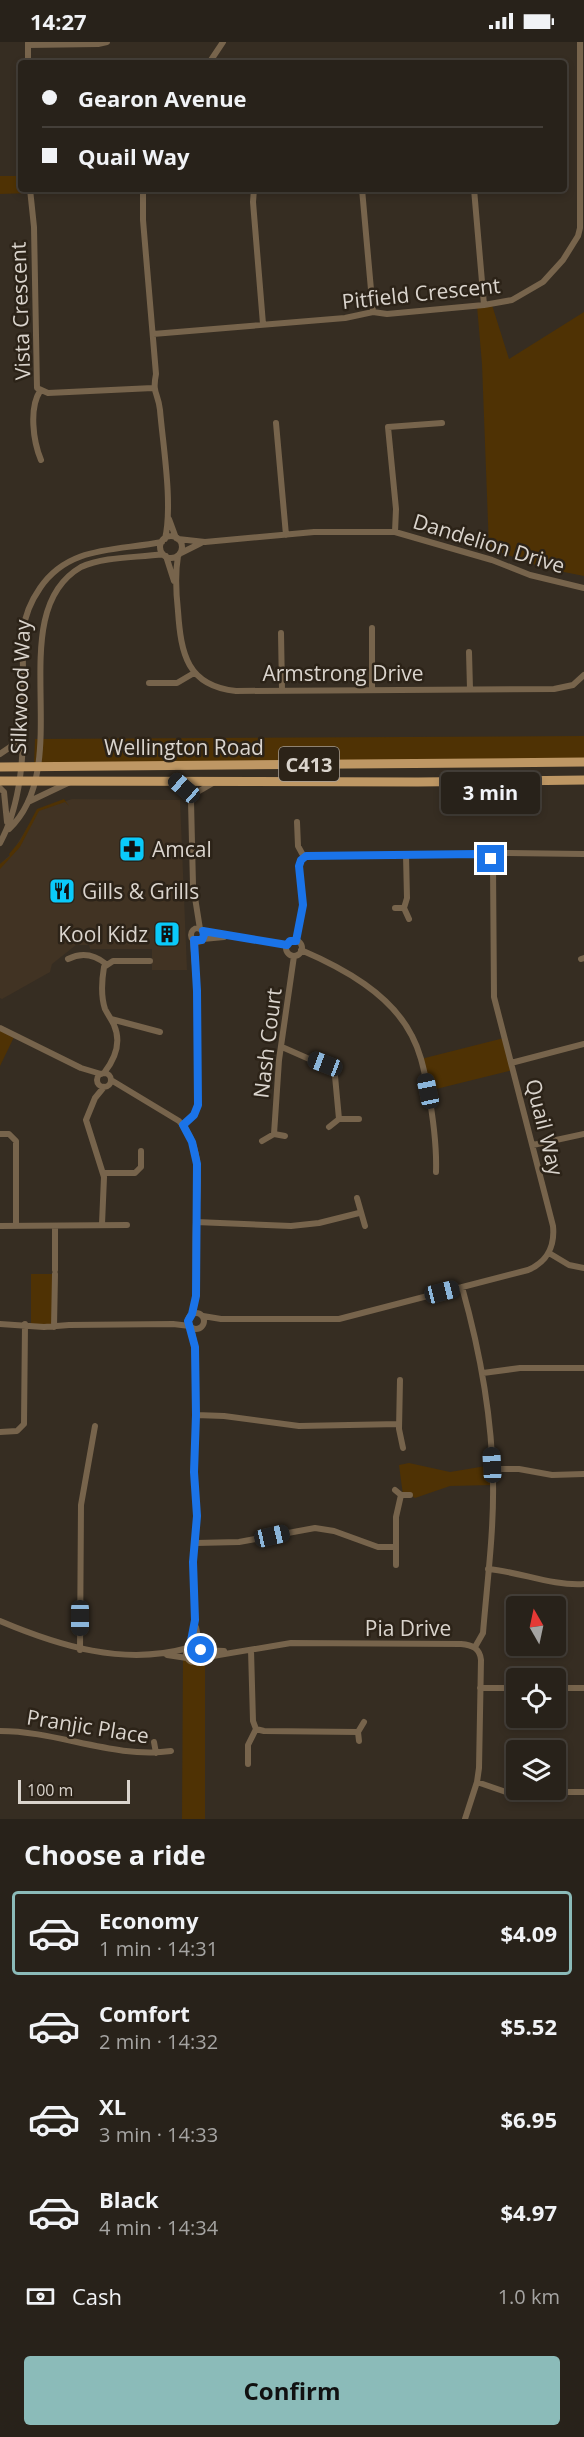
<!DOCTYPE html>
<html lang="en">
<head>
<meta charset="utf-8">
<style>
  body { margin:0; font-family:"Open Sans",sans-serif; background:#342f27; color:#f1f3f6; height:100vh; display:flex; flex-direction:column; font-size:22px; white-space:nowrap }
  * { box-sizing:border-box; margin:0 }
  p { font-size:20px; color:#a5a4a2 }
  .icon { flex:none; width:33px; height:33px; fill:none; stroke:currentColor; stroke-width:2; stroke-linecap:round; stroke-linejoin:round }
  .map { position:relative; height:1777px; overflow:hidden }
  .panel { display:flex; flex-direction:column; background:#28221a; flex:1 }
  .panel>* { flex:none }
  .hud { position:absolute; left:18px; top:18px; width:549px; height:132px; border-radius:6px; box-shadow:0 3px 9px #0003,0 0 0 2px #443f39; display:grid; align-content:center; height:132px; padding:0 24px; background:#28221a }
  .needle { width:39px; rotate:351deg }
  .controls { position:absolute; left:506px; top:1554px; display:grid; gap:12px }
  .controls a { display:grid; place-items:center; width:60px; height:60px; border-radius:6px; background:#28221a; box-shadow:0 3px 9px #0003,0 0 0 2px #443f39; font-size:30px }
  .scale { position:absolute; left:18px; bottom:15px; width:112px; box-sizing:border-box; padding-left:6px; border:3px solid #dad4cd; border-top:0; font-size:16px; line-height:21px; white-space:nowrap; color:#dad4cd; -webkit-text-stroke:4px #2c2318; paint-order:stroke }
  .end { position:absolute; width:27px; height:27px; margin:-14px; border:8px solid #1a73e8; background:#fff; box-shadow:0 0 0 3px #fff }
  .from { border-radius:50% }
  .bubble { position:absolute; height:42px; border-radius:6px; background:#28221a; box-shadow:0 3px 9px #0003,0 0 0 2px #443f39; font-size:20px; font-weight:700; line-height:42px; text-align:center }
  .car { position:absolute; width:18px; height:36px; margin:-18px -9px; border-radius:8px; box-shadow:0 0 4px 2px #0007; background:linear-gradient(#222 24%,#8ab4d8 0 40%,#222 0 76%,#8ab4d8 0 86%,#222 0) }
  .hud b { display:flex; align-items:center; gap:21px; height:57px; font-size:22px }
  .hud b+b { border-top:2px solid #443f39 }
  .hud i { width:15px; height:15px; background:#f1f3f6 }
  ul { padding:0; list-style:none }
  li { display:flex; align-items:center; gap:18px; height:84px; margin:0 12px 9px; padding:0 12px; border:3px solid transparent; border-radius:6px }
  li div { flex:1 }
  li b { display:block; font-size:22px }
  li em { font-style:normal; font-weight:700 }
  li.current { border-color:#8bbbb9 }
  li>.icon { width:54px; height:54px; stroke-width:1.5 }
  h2 { padding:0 24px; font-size:27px; line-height:72px }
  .pay { display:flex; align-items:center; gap:15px; height:66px; padding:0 24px; font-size:22px }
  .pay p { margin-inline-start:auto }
  .primary-button { display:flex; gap:12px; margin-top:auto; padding:12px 24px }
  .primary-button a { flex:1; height:69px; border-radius:6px; background:#8bbbb9; color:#111; font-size:24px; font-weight:700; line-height:69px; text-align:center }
  .status { display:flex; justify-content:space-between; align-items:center; height:42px; padding:0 30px; background:#28221a; direction:ltr }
  .status svg { height:16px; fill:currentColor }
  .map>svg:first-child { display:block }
  .built { fill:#413323 }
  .green { fill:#4f3204 }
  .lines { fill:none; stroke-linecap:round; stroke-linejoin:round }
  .street { stroke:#77644c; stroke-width:6 }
  .primary { stroke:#be9764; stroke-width:9 }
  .route { stroke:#1a73e8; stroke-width:8 }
  .labels { text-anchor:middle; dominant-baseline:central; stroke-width:5; stroke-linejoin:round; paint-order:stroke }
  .shield { fill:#2c2318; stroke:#a69f97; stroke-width:1.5 }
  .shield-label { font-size:20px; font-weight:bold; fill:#dad4cd }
  .street-label { font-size:21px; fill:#dad4cd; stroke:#2c2318 }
  .poi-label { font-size:21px; fill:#dad4cd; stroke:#2c2318; text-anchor:start }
</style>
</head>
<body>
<div class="status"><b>14:27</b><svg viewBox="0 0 49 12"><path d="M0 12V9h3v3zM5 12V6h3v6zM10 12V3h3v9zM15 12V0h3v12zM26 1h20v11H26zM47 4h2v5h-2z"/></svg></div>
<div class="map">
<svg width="584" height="1777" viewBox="0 0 584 1777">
  <rect width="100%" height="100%" fill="#362d22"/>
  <path class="built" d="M 72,757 L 180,758 L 187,928 L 152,928 L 152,907 L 90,907 L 89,903 L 76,903 L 52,922 L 50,930 L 2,957 L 0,956 L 0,822 L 11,812 L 38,768 Z"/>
  <path class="green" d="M 0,134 L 21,134 L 21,147 L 30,147 L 30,151 L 0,152 Z
    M 492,263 L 509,317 L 584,270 L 584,534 L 544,526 L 489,506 L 482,322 L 477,264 Z
    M 584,694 L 584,720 L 34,724 L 35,697 Z
    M 64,757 L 69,764 L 65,760 L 39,769 L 20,805 L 0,827 L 0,822 L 10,814 L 9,812 L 20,799 L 37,767 Z
    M 0,986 L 15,993 L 0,1024 Z
    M 504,996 L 513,1028 L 428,1049 L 421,1017 Z
    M 31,1232 L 55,1232 L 54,1285 L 31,1284 Z
    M 409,1421 L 450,1430 L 492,1423 L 493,1443 L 450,1444 L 415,1456 L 410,1453 L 403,1453 L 399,1423 Z
    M 183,1615 L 194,1620 L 205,1615 L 205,1777 L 182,1777 Z"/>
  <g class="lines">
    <path class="street" d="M 28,1 L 28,21
      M 28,3 L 98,2 L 107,0
      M 209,21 L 223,0
      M 30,147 L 34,185 L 37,346 L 48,351 L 153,346
      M 143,147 L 143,178 L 156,332 C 152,352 158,350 160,368 C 163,404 173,462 165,497
      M 254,147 L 253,160 L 263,282
      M 362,147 L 373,270
      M 474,147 L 484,263
      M 153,292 L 345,276 L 373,270 L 387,272 L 484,263 L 512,258 L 543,240 L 563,218 L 578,194 L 580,186 L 580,0
      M 40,349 C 29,366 33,399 41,418
      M 276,381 L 286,493
      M 169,477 L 176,496
      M 395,490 L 396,467 L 388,385 L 442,381
      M160 505a11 11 0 1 1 22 0a11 11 0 1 1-22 0Z
      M 178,497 L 205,500 L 314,490 L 395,490 L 492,518 L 530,533 L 584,546
      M 181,511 L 201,501
      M 166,514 L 174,539
      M 178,514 C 175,532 176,551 178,569 C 181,612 187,644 236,649 L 554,647 L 573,643 L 584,633
      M 372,586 L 372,648
      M 281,591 L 282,648
      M 469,610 L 470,647
      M 149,641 L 177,641 L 194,631
      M 0,712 L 22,697
      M 177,740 L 184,746 L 191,759 L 193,843 L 200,887
      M 0,746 L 4,750 L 7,780
      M 191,759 L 194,752 L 213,741
      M 28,760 L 70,740
      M 297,780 L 298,804 L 304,815
      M 9,787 C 78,722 0,572 81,525 C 106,514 137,516 163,512
      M 0,801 C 33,741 21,656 23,589 C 25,573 31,559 40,546 C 69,503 117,509 162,500
      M 491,817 L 506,811 L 584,812
      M 395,866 L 404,866 L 409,877
      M 404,866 L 407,856 L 406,813
      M191 893a7 7 0 1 1 14 0a7 7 0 1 1-14 0Z
      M 203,889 L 287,903
      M 203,897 L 224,895
      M286 906a8 8 0 1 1 16 0a8 8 0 1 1-16 0Z
      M 301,908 C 343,926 391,952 412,994 C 421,1011 424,1029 428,1047 C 433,1075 437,1102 436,1130
      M 68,917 C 82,910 95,913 106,922
      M 581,917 L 584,916
      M 111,977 L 160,990
      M 0,986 L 81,1026 L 101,1032
      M 282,1005 L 332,1027 L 335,1034 L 339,1077
      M 511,1021 L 584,1002
      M 104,1031 C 115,1017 122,1001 114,983 C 112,978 108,973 105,967 C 101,955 102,937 104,925 L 113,919 L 150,919
      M97 1038a7 7 0 1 1 14 0a7 7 0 1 1-14 0Z
      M 111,1038 L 179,1079 C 205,1105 197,1146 196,1180 C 195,1204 196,1229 196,1254 L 192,1272
      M 183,1083 L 194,1073 L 198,1063 L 197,949 L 193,898
      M 329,1085 L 339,1077 L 359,1077
      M 0,1092 L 9,1092 L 16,1099 L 16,1184
      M 274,1092 L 279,1018 L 294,914
      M 262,1099 L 274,1092 L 285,1094
      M 533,1103 L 584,1092
      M 103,1131 L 135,1131 L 141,1125 L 141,1109
      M 357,1156 L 365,1184
      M 196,1180 L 291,1184 L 319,1181 L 359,1171
      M 102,1182 L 104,1135 L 86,1078 L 95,1056 L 104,1045
      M 0,1184 L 127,1183
      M 549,1211 L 569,1223 L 584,1226
      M 55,1228 L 55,1184
      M 462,1245 C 480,1309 492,1374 493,1440 C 494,1490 487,1541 483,1591 L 475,1605
      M188 1279a8 8 0 1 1 16 0a8 8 0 1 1-16 0Z
      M 203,1274 L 221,1277 L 339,1277 L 528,1228 C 547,1220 555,1204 553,1184 L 494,955 L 493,824 L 491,817 L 479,812 L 306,814 L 301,818 L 299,824 L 303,863 L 296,899
      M 0,1282 L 44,1285 L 69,1283 L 173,1282 L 190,1284
      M 54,1285 L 55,1232
      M 483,1331 L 520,1326 L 584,1326
      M 400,1338 L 399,1387 L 403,1406
      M 196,1373 L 224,1374 L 299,1384 L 399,1382
      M 0,1390 L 17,1389 L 24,1382 L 25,1282
      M 493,1427 L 519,1427 L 552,1433 L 584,1432
      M 395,1448 L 401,1453 L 396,1475 L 396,1523
      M 401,1453 L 410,1453
      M 196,1501 L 239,1500 L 315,1486 L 334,1489 L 378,1505 L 395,1505
      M 488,1527 C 521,1530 551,1544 584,1542
      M 0,1579 C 59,1604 124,1624 188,1606
      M 196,1585 L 200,1606
      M186 1612a8 8 0 1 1 16 0a8 8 0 1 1-16 0Z
      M 190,1604 L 195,1578 L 193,1519 L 197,1474 L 194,1430 L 196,1373 L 195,1305 L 191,1285
      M 80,1608 L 81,1463 L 95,1384
      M 201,1608 L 224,1609
      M 251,1608 L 253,1679 L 256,1687 L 264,1689 L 358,1690 L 364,1680
      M 167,1613 L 187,1616
      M 201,1616 L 291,1601 L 461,1602 C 472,1603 480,1606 481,1618 L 479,1726 L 477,1740 L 465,1777
      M 480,1646 L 516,1646
      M 555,1646 L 584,1646
      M 0,1689 C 58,1689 114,1717 171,1709
      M 358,1690 L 359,1699
      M 154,1700 L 156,1711
      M 248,1722 L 248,1703 L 256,1687
      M 477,1740 L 506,1750 L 584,1750"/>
    <path class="primary" d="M 0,725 L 584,720
      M 0,739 L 418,740 L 584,738"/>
  </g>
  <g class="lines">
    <path class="route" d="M 201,1608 L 198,1605 L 190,1604 L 195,1578 L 193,1520 L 197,1474 L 194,1430 L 196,1373 L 195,1305 L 188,1279 L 192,1272 L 196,1254 L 197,1122 L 192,1100 L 183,1083 L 194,1073 L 198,1063 L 197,949 L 194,898 L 202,898 L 204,893 L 203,889 L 287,903 L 290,899 L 296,899 L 303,863 L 299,824 L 301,818 L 306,814 L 479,812 L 491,817"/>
  </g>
  <defs>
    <symbol id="pharmacy-square" viewBox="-11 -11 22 22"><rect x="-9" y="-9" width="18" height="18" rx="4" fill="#0acafa" stroke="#2c2318"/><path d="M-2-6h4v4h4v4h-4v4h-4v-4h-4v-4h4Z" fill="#111"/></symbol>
    <symbol id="restaurant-square" viewBox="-11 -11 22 22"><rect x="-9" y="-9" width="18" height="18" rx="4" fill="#0acafa" stroke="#2c2318"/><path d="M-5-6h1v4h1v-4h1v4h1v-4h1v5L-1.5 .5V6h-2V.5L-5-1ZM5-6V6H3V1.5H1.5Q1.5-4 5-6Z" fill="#111"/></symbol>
    <symbol id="building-square" viewBox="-11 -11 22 22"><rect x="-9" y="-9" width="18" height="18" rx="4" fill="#0acafa" stroke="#2c2318"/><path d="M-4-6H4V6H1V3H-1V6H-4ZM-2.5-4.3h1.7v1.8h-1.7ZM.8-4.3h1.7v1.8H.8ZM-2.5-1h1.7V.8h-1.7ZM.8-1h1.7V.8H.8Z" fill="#111"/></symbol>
  </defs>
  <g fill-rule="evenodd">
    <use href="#pharmacy-square" x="117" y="792" width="30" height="30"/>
    <use href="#restaurant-square" x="47" y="834" width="30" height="30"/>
    <use href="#building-square" x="152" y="877" width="30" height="30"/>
  </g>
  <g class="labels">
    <rect class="shield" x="279" y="705" width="60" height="34" rx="4.5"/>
    <g class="shield-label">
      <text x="309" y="722">C413</text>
    </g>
    <g class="street-label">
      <text transform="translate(421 251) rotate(-6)">Pitfield Crescent</text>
      <text transform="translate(20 269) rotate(-92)">Vista Crescent</text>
      <text transform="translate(489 501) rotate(17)">Dandelion Drive</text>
      <text x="343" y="631">Armstrong Drive</text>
      <text transform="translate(20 645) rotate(-88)">Silkwood Way</text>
      <text x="184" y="705">Wellington Road</text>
      <text transform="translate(267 1001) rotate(-83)">Nash Court</text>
      <text transform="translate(545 1085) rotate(76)">Quail Way</text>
      <text x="408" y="1586">Pia Drive</text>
      <text transform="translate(88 1684) rotate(9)">Pranjic Place</text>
    </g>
    <g class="poi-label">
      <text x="152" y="807">Amcal</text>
      <text x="82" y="849">Gills &amp; Grills</text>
      <text x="148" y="892" text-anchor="end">Kool Kidz</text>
    </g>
  </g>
</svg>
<div class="controls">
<a><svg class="needle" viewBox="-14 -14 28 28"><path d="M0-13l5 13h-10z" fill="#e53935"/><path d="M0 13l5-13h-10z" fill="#a5a4a2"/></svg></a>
<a><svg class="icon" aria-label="locate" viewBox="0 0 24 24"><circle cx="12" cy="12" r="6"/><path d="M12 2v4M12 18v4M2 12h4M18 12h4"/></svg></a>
<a><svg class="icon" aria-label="layers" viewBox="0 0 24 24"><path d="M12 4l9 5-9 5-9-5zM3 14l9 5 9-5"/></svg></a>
</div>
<div class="scale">100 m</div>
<i class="end from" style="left:201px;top:1608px"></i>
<i class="end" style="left:491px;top:817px"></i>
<div class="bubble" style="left:441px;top:730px;width:99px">3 min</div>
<i class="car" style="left:184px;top:746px;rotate:311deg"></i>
<i class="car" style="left:325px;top:1022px;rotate:291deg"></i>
<i class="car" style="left:428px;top:1049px;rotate:348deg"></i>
<i class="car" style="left:442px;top:1250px;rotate:76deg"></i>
<i class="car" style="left:492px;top:1423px;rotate:357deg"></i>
<i class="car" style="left:272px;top:1494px;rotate:77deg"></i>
<i class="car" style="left:80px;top:1576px;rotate:180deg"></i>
<div class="hud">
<b><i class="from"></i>Gearon Avenue</b>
<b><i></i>Quail Way</b>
</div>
</div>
<section class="panel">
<h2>Choose a ride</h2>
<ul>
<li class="current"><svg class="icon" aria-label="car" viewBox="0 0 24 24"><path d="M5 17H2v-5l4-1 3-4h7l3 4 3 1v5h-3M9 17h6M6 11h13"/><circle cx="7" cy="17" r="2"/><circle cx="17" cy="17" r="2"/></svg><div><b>Economy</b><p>1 min · 14:31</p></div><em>$4.09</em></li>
<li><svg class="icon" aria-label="car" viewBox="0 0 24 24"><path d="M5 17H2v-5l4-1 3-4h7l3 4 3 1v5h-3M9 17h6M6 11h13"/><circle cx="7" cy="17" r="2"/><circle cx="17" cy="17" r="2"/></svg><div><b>Comfort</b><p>2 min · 14:32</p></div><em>$5.52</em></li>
<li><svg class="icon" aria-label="car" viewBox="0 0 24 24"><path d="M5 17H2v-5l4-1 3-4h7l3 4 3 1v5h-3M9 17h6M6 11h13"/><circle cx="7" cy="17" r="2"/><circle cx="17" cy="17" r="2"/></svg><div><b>XL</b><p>3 min · 14:33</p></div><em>$6.95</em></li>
<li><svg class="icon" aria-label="car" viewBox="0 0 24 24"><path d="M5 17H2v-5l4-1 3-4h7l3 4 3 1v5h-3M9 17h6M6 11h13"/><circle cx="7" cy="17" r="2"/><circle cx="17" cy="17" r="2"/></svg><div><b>Black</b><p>4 min · 14:34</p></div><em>$4.97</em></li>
</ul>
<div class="pay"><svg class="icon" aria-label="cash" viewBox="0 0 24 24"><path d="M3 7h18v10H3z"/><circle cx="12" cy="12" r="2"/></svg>Cash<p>1.0 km</p></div>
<div class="primary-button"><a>Confirm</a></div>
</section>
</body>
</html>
